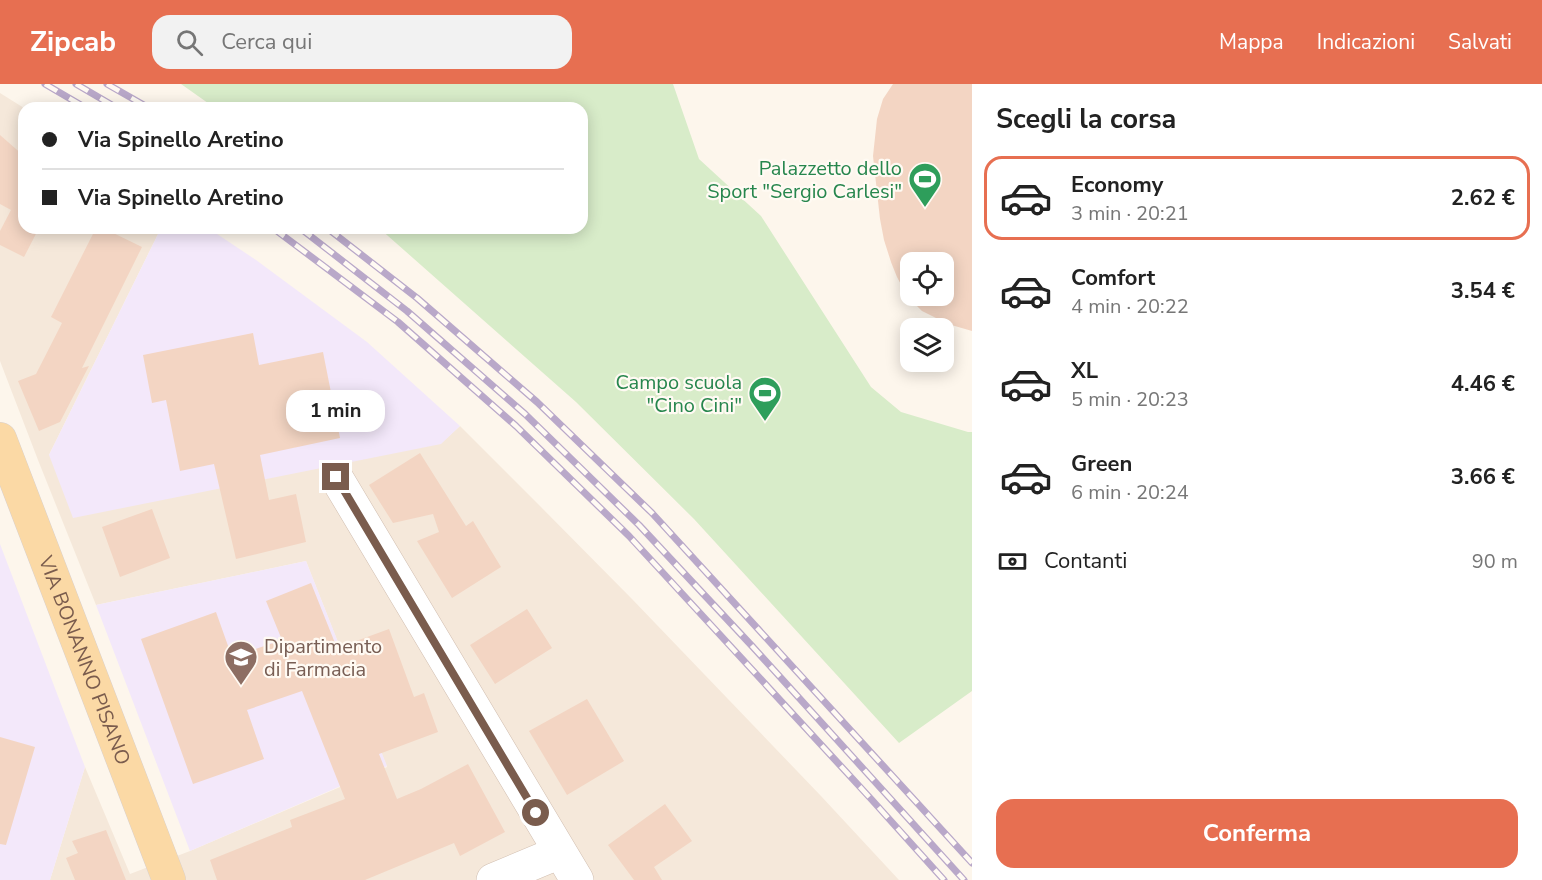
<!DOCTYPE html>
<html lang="it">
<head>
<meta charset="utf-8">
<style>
  body { margin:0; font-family:"Nunito Sans",sans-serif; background:#f2f2f2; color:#222; height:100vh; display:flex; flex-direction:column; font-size:22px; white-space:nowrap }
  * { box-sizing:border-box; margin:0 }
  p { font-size:20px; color:#767676 }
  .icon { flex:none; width:33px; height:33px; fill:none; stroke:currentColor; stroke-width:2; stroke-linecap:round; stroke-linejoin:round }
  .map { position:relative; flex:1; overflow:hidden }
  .details { display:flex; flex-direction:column; background:#fff; width:570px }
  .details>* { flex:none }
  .top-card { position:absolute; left:18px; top:18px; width:570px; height:132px; border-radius:18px; box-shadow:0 3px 15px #0003; display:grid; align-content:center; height:132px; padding:0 24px; background:#fff }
  .fabs { position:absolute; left:900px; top:168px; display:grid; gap:12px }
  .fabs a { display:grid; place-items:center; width:54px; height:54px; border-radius:12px; background:#fff; box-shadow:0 3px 15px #0003; font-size:30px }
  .end { position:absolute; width:27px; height:27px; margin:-14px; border:8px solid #7a5c4d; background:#fff; box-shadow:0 0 0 3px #fff }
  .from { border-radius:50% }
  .bubble { position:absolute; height:42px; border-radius:18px; background:#fff; box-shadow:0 3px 15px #0003; font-size:20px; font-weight:700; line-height:42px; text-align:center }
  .top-card b { display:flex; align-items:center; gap:21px; height:57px; font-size:22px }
  .top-card b+b { border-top:2px solid #e0e0e0 }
  .top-card i { width:15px; height:15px; background:#222 }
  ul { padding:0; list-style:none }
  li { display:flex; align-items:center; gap:18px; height:84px; margin:0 12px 9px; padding:0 12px; border:3px solid transparent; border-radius:18px }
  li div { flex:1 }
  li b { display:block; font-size:22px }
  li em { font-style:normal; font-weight:700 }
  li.on { border-color:#e76f51 }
  li>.icon { width:54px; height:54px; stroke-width:1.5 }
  h2 { padding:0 24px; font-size:27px; line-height:72px }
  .pay { display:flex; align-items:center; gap:15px; height:66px; padding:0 24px; font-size:22px }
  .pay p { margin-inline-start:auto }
  .button { display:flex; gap:12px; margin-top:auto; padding:12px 24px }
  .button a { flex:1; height:69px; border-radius:18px; background:#e76f51; color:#fff; font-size:24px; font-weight:700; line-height:69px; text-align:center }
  header { display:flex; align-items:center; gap:36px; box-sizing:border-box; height:84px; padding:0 30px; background:#e76f51; color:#fff }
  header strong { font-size:28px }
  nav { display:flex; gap:33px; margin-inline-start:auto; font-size:21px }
  .search { width:420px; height:54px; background:#f2f2f2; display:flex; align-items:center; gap:15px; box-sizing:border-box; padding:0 21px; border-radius:18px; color:#767676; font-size:22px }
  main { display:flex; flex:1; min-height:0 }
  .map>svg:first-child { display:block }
  .residential { fill:#f5e8da }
  .education { fill:#f3e8fa }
  .green { fill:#d8ecc9 }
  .building { fill:#f3d5c3; fill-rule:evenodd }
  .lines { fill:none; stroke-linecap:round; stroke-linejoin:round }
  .minor-casing { stroke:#d1beb0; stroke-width:34 }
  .major-casing { stroke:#dad1cd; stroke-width:34 }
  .minor { stroke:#fff; stroke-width:33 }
  .major { stroke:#fbd9a5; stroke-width:33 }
  .rail-casing { stroke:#b9a8c9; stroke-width:7 }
  .rail { stroke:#fffaf3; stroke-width:4.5; stroke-dasharray:14; stroke-linecap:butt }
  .route { stroke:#7a5c4d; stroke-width:8 }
  .labels { text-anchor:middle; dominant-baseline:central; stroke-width:4.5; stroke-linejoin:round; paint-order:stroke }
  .leisure-label { font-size:20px; fill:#27864d; stroke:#fffaf3; text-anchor:end }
  .education-label { font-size:20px; fill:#785e54; stroke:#fffaf3; text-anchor:start }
  .street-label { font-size:20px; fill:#7a5c4d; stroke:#fffaf3 }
</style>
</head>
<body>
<header>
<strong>Zipcab</strong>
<div class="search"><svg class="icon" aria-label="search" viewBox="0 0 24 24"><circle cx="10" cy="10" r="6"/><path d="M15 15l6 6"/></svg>Cerca qui</div>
<nav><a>Mappa</a><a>Indicazioni</a><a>Salvati</a></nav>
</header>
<main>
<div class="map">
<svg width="972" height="796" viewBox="0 0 972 796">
  <rect width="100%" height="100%" fill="#fdf6ec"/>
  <path class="residential" d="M 0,9 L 24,24 L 24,144 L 161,144 L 49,371 L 440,360 L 460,342 L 540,422 L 632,515 L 821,712 L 899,796 L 50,796 L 85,683 L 130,790 L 190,767 L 387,683 L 306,477 L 96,521 L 38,376 L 0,277 Z"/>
  <path class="education" d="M 161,144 L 208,144 L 256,176 L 367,258 L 460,342 L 441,360 L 73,434 L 49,371 Z
    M 0,460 L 85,683 L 50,796 L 0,796 Z
    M 306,477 L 387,682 L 190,767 L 96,521 Z"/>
  <path class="green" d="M 181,0 L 673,0 L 699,75 L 761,132 L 871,303 L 901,328 L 968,348 L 972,348 L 972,607 L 899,659 L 694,435 L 576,318 L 379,144 L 582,144 L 582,24 L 215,24 Z"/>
  <path class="building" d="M 893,0 L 972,0 L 972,247 L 948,240 L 922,227 L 907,212 L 897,193 L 891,178 L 884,156 L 880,135 L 873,72 L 877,35 L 883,15 ZM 910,178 L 944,178 L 944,212 L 910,212 Z
    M 0,51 L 24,72 L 24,144 L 39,144 L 24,173 L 0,161 L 0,147 L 11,126 L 0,120 Z
    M 96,144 L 103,144 L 142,163 L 82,284 L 89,282 L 60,338 L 39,347 L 18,297 L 36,290 L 62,239 L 51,233 Z
    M 253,249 L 259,281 L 323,268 L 340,354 L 260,371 L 269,416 L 296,410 L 306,458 L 236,475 L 214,380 L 180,387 L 166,316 L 152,319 L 143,271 Z
    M 420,369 L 466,442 L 473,437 L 501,483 L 452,514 L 417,457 L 439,448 L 433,430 L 393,439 L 369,401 Z
    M 152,425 L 170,474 L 120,493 L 102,443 Z
    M 311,499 L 337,564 L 389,545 L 414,613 L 424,609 L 438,648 L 379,670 L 397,715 L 421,705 L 468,680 L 505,748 L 460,772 L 454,759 L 365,796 L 217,796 L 210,776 L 292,743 L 290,736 L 345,715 L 302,607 L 247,626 L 264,675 L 193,700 L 141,555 L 216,528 L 232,573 L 282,556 L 266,517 Z
    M 527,525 L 552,564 L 495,600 L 470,561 Z
    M 587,615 L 624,677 L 567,711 L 529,647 Z
    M 0,653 L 35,663 L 6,761 L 0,760 Z
    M 665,720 L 692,757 L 654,783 L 662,796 L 634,796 L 608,761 Z
    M 106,746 L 126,796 L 75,796 L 66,774 L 78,769 L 72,757 Z"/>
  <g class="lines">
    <defs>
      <path id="minor" d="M 336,393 L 577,796
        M 493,796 L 560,768"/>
      <g id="major">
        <path id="s1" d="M 0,355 L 169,796"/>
      </g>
    </defs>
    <use href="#minor" class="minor-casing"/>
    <use href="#major" class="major-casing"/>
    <use href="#minor" class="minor"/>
    <use href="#major" class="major"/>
    <defs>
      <path id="rail" d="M 45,0 L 86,24
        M 76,0 L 117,24
        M 107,0 L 149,24
        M 273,144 L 398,238 L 516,342 L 629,452 L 872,716 L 944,796
        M 300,144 L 407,227 L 525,330 L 639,441 L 752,562 L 964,796
        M 327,144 L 417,214 L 537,318 L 652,429 L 972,779"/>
    </defs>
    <use href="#rail" class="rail-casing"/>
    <use href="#rail" class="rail"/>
  </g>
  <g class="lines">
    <path class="route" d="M 336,393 L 536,729"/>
  </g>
  <defs>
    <symbol id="stadium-pin" viewBox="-11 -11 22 30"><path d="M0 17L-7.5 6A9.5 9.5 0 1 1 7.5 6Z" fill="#2e9e5b" stroke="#fffaf3"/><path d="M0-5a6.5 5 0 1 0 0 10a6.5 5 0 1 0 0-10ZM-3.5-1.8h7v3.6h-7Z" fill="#fff"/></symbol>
    <symbol id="university-pin" viewBox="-11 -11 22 30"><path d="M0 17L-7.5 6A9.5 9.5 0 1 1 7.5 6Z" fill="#8d6e63" stroke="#fffaf3"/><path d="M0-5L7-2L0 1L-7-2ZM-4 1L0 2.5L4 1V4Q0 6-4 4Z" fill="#fff"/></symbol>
  </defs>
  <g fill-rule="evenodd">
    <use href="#stadium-pin" x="906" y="76" width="38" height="52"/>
    <use href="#stadium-pin" x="746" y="290" width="38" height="52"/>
    <use href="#university-pin" x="222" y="554" width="38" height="52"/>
  </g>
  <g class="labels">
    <g class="leisure-label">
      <text x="902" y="84">Palazzetto dello<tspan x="902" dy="23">Sport "Sergio Carlesi"</tspan></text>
      <text x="742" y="298">Campo scuola<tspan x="742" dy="23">"Cino Cini"</tspan></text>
    </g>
    <g class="education-label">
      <text x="264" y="562">Dipartimento<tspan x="264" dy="23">di Farmacia</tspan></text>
    </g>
    <g class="street-label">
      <text stroke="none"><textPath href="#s1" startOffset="237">VIA BONANNO PISANO</textPath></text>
    </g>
  </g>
</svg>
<div class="fabs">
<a><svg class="icon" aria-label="locate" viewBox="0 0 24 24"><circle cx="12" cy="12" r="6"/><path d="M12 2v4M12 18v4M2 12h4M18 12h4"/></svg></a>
<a><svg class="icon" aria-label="layers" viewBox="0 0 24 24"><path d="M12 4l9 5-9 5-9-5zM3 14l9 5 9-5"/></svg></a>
</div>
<i class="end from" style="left:536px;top:729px"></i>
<i class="end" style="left:336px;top:393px"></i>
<div class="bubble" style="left:286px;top:306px;width:99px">1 min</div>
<div class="top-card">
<b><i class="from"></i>Via Spinello Aretino</b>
<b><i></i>Via Spinello Aretino</b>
</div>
</div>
<section class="details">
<h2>Scegli la corsa</h2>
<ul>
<li class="on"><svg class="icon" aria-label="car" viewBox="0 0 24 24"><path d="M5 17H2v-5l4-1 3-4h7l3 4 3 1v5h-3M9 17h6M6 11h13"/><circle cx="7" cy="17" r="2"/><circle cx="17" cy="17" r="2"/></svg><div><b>Economy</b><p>3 min · 20:21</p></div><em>2.62 €</em></li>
<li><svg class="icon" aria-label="car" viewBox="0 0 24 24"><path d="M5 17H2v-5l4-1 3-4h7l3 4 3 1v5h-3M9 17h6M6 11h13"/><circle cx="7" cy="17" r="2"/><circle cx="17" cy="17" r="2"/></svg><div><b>Comfort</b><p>4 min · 20:22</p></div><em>3.54 €</em></li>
<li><svg class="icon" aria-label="car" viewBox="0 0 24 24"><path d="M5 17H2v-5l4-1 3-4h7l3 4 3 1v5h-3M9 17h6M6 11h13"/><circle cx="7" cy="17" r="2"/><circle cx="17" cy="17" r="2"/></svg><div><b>XL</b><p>5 min · 20:23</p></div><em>4.46 €</em></li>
<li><svg class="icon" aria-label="car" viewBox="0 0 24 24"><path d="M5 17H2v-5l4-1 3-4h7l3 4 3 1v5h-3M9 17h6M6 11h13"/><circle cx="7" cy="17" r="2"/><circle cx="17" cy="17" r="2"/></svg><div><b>Green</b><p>6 min · 20:24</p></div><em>3.66 €</em></li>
</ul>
<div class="pay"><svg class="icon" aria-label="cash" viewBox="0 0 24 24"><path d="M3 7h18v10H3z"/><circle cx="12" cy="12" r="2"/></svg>Contanti<p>90 m</p></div>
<div class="button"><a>Conferma</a></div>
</section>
</main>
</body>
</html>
